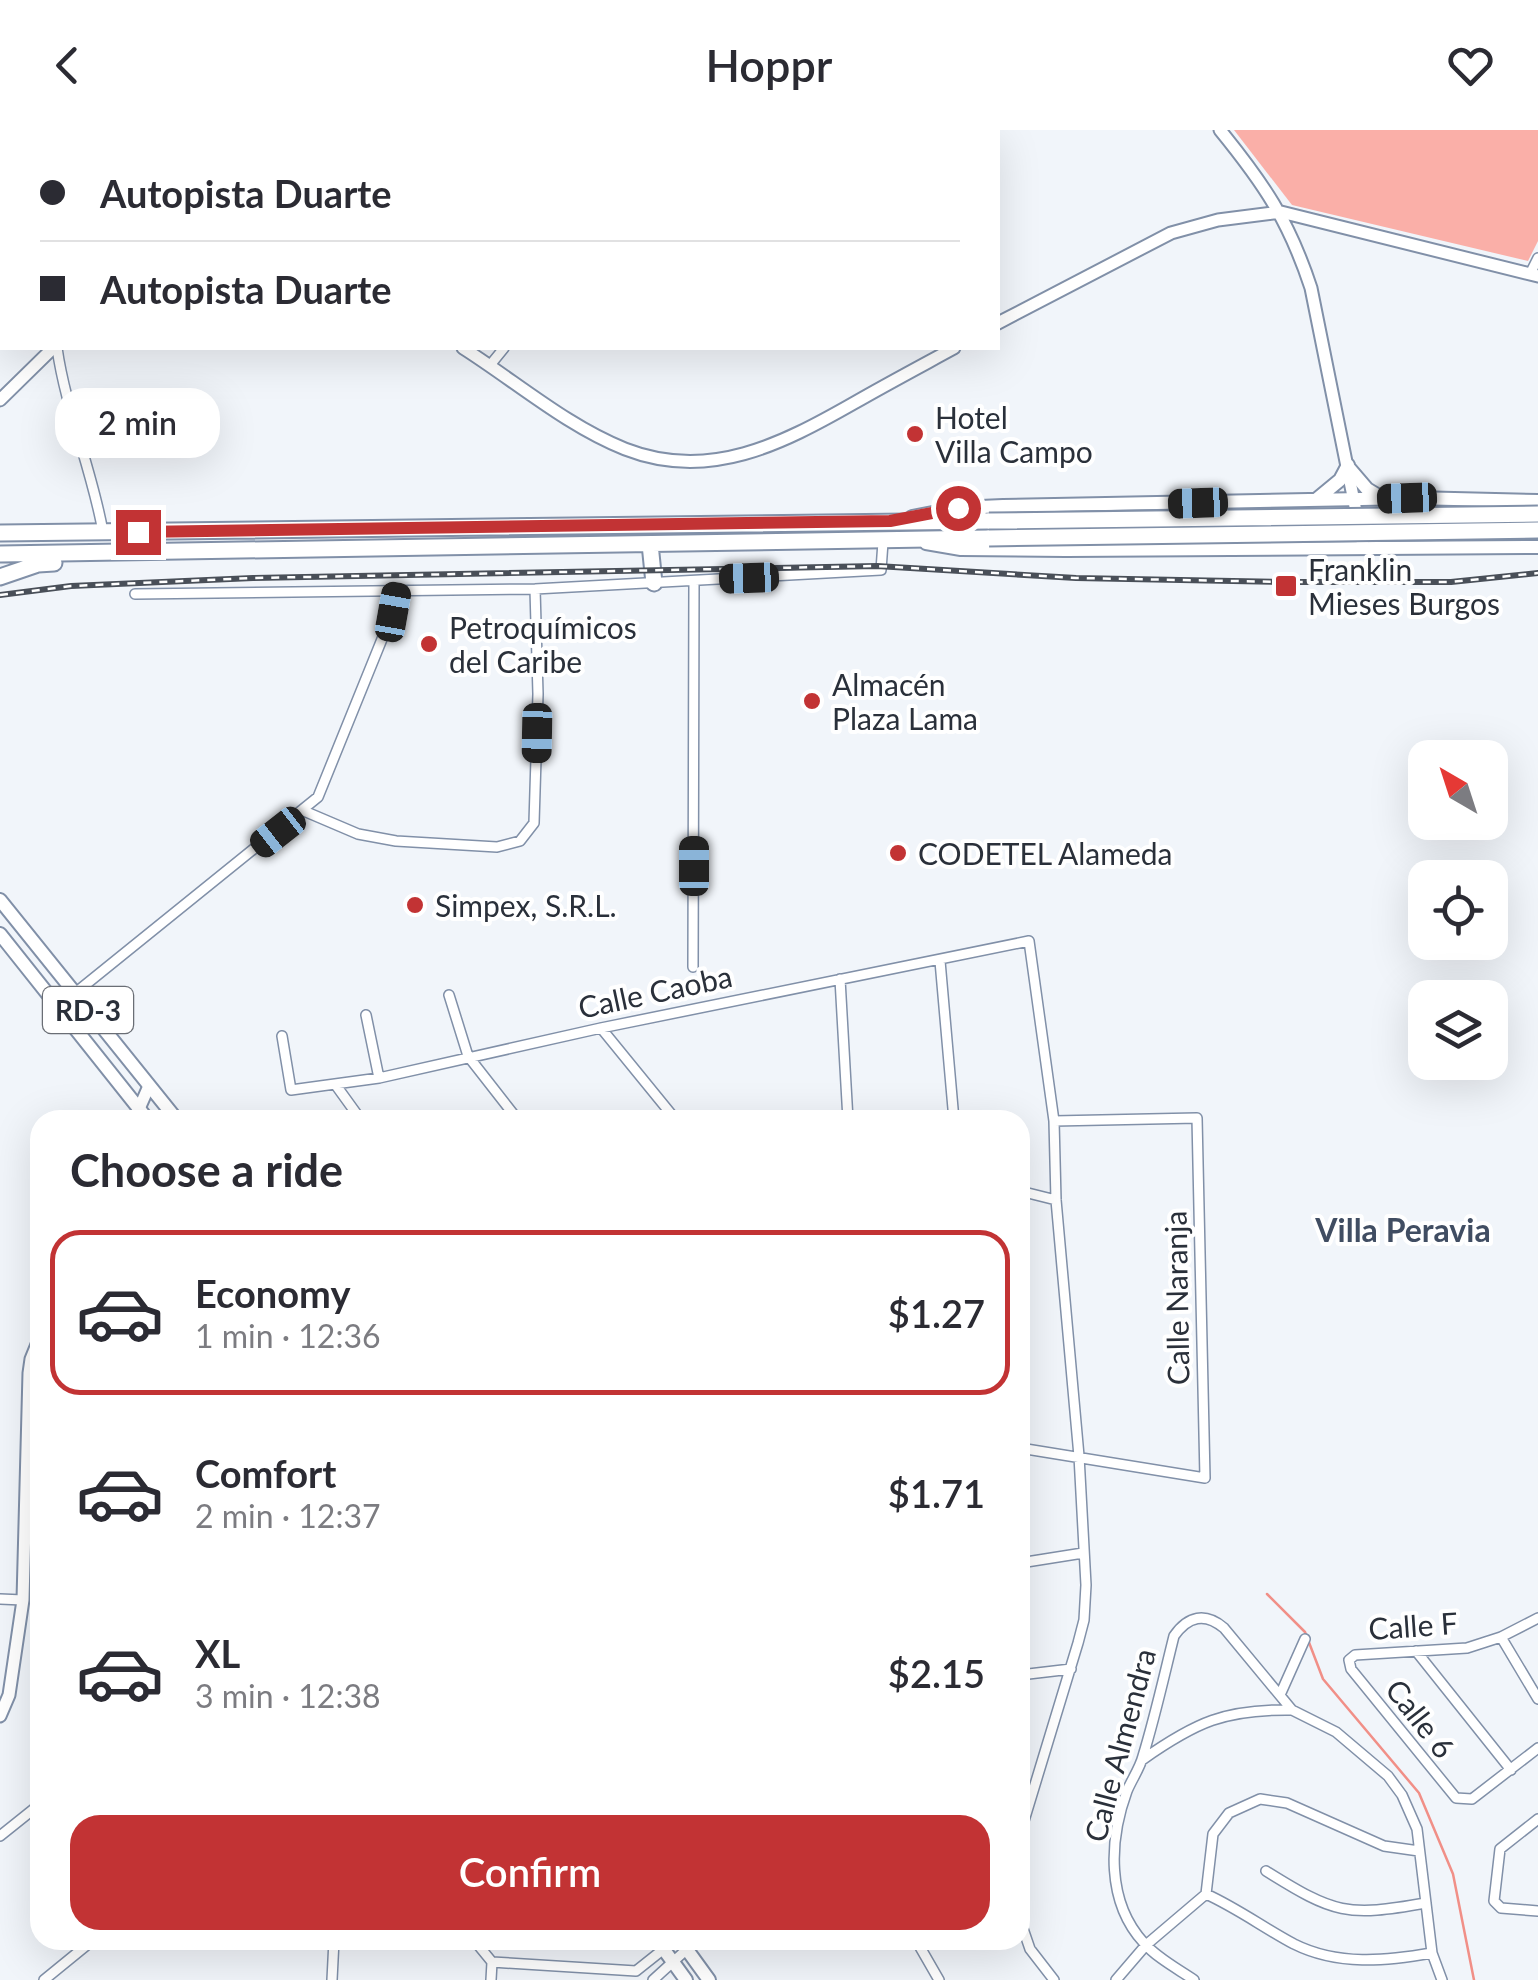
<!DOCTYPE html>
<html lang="en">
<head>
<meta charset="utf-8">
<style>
  body { margin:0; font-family:Lato,sans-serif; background:#f2f2f3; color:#2b2b33; height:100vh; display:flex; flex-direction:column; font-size:38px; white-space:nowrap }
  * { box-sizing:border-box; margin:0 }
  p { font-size:32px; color:#7c7c81 }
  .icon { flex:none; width:55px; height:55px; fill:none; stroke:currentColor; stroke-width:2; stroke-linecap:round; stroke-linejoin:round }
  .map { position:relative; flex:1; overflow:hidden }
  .details { position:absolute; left:30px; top:980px; width:1000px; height:840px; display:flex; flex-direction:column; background:#fff; border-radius:30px; box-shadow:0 10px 40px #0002 }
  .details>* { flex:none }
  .guide { position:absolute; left:0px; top:0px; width:1000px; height:220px; box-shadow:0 10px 40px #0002; display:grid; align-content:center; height:220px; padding:0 40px; background:#fff }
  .needle { width:65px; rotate:321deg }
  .controls { position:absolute; left:1408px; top:610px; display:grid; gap:20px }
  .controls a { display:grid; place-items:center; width:100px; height:100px; border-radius:20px; background:#fff; box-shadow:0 10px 40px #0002; font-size:50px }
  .end { position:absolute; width:45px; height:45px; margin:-22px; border:12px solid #c23334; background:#fff; box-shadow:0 0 0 5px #fff }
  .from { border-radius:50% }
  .bubble { position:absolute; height:70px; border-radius:30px; background:#fff; box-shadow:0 10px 40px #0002; font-size:32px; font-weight:600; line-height:70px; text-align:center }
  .car { position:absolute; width:30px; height:60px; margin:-30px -15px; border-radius:12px; box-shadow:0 0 8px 2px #0007; background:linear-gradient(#222 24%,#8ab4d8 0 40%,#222 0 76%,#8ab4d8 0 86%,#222 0) }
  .guide b { display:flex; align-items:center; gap:35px; height:95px; font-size:38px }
  .guide b+b { border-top:2px solid #e1e1e2 }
  .guide i { width:25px; height:25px; background:#2b2b33 }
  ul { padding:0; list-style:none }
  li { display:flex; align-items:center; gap:30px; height:165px; margin:0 20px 15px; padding:0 20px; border:5px solid transparent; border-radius:30px }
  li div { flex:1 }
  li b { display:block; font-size:38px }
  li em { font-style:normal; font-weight:600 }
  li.selected { border-color:#c23334 }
  li>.icon { width:90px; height:90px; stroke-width:1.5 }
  h2 { padding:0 40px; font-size:45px; line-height:120px }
  .cta { display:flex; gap:20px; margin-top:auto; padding:20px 40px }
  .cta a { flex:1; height:115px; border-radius:30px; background:#c23334; color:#fff; font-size:40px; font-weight:600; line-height:115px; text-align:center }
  header { display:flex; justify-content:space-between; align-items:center; height:130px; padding:0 40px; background:#fff; font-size:45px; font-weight:600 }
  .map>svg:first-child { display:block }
  .green { fill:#faafa8 }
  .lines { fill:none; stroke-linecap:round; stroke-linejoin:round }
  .stream { stroke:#f18f87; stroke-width:2.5 }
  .street-casing { stroke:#8190a8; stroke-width:12 }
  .secondary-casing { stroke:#8190a8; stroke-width:15 }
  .primary-casing { stroke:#8190a8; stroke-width:16 }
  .highway-casing { stroke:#8190a8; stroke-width:19 }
  .street { stroke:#fff; stroke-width:9 }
  .secondary { stroke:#fff; stroke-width:11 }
  .primary { stroke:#fff; stroke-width:12 }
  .highway { stroke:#fff; stroke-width:15 }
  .rail-casing { stroke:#494f58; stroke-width:6 }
  .rail { stroke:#fff; stroke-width:2.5; stroke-dasharray:8; stroke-linecap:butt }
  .highway-bridge-casing { stroke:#8190a8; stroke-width:19; stroke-linecap:butt }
  .highway-bridge { stroke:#fff; stroke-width:15 }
  .route { stroke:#c23334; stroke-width:12 }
  .poi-dot { fill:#c23334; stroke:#fff; stroke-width:4 }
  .labels { text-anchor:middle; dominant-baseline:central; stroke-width:8; stroke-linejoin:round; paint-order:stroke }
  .shield { fill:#fff; stroke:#6a6e75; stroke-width:2.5 }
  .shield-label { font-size:28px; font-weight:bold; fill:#2a303a }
  .poi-label { font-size:30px; fill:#2a303a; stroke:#fff; text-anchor:start }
  .street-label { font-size:30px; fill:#2a303a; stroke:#fff }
  .neighbourhood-label { font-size:32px; font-weight:bold; fill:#404d62; stroke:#fff }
</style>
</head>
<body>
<header><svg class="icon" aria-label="back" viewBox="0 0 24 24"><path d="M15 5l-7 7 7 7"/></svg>Hoppr<svg class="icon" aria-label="heart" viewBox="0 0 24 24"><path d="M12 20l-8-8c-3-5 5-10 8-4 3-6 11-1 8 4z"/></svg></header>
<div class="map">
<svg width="1538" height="1850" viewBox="0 0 1538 1850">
  <rect width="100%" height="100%" fill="#f1f5fa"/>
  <path class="green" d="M 1234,0 L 1538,0 L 1538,111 L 1528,131 L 1292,75 Z"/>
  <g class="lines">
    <path class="stream" d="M 1267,1464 L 1305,1502 L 1323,1549 L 1419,1663 L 1453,1744 L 1474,1850"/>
    <defs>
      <path id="street" d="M 71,0 L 73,2
        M 132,0 L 135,2
        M 198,0 L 198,2
        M 253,0 L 255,2
        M 566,0 L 571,2
        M 333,2 L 336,0
        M 452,2 L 453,0
        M 512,2 L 512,0
        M 626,2 L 629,0
        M 707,2 L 709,0
        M 0,4 L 3,0
        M 0,140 L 2,140
        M 1530,144 L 1538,128
        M 57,218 C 66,281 92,339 103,402
        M 491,234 L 504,218
        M 135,464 L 535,459 L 881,440 L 883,412
        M 304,681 L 358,704 L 396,711 L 497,717 L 520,711 L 534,693 L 538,564 L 535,459
        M 940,831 L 954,990
        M 693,837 L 694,451
        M 840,849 L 848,990
        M 74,864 L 318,667 L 393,482 L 397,460
        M 449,865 L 468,926 L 518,990
        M 366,885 L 379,948
        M 601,898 L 676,990
        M 282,906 L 291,960 L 379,948 L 601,898 L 1029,811 L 1054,991 L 1056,1070 L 1079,1326 L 1086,1455 L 1084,1490 L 1078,1513 L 1020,1704
        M 335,954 L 361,990
        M 1020,1061 L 1056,1070
        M 1020,1318 L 1205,1348 L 1197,988 L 1054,991
        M 1020,1433 L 1083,1423
        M 0,1469 L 23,1470
        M 1538,1488 L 1501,1507 L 1467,1518 L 1355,1525 L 1349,1530 L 1351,1539 L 1456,1668 L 1472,1669 L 1538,1618
        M 1501,1507 L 1538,1569
        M 1416,1521 L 1511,1640
        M 1020,1545 L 1071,1539
        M 1280,1565 L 1305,1509
        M 1142,1630 C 1196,1592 1225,1579 1292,1580
        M 1538,1689 L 1500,1719 L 1494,1771 L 1501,1778 L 1538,1781
        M 0,1706 L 40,1674
        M 1266,1741 C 1335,1784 1346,1787 1426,1773
        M 1206,1764 L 1213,1704 L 1229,1683 L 1260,1669 L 1287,1673 L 1384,1716 L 1419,1721
        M 1206,1764 C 1237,1778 1264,1798 1294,1814 C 1338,1836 1386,1831 1432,1823
        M 1020,1790 L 1030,1819 L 1054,1850
        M 474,1810 L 492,1832
        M 920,1817 L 939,1850
        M 492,1832 L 636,1841 L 675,1810
        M 44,1850 L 93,1810
        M 332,1850 L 334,1810
        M 491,1850 L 492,1832
        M 653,1850 L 697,1810
        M 1116,1850 L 1146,1815 L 1206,1764
        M 1194,1850 C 1178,1839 1157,1828 1144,1813 C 1106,1772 1109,1710 1127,1661 C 1132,1649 1140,1638 1143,1626 C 1155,1587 1164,1546 1174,1506 C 1188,1486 1205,1482 1224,1498 L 1292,1580 L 1336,1602 L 1388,1646 L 1402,1665 L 1417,1699 L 1432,1823 L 1442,1850"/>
      <path id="secondary" d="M 1220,0 C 1264,54 1289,91 1311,158 L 1363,416
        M 998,193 L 1171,103 L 1218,90 L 1281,82 L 1538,146
        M 463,218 C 515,251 567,296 625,319 C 709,352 782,314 854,273 C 887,254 921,236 954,218
        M 0,270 L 53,218
        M 134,990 L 149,956
        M 0,1586 L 9,1565 L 23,1470 L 29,1243 L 31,1229 L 40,1207"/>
      <path id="primary" d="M 1349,338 L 1367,359 L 1382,368
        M 1317,369 L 1340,350 L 1348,335
        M 912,387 L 958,378 L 1003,376 L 1413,368 L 1538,371
        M 926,413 L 961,419 L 1066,420 L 1538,417
        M 0,770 L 177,990
        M 0,804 L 148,990
        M 657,1810 L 686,1850
        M 680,1810 L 709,1850"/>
      <path id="highway" d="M 0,403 L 989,391
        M 650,414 L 654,453
        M 0,424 L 989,408
        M 0,447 L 38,434 L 54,433"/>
    </defs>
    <use href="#street" class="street-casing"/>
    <use href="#secondary" class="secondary-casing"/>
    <use href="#primary" class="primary-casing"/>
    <use href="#highway" class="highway-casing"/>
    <use href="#street" class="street"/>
    <use href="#secondary" class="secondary"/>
    <use href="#primary" class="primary"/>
    <use href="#highway" class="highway"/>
    <defs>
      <path id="rail" d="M 0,465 L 71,456 L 253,448 L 877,436 L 1076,448 L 1286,452 L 1451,452 L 1538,443"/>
    </defs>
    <use href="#rail" class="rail-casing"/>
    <use href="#rail" class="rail"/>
    <defs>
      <path id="highway-bridge" d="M 989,391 L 1538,384
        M 989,408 L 1538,400"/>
    </defs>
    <use href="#highway-bridge" class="highway-bridge-casing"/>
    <use href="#highway-bridge" class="highway-bridge"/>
  </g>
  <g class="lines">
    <path class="route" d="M 138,402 L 890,391 L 958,378"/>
  </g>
  <g class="poi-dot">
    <circle cx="915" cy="304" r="10"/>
    <rect x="1274" y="444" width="24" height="24" rx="5"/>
    <circle cx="429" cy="514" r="10"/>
    <circle cx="812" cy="571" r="10"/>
    <circle cx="898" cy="723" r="10"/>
    <circle cx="415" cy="775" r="10"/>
  </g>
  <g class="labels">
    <rect class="shield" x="43" y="857" width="90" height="46" rx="8"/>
    <g class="shield-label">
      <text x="88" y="880">RD-3</text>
    </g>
    <g class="poi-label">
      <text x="935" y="287">Hotel<tspan x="935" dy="34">Villa Campo</tspan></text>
      <text x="1308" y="439">Franklin<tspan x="1308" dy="34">Mieses Burgos</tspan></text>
      <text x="449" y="497">Petroquímicos<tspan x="449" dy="34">del Caribe</tspan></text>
      <text x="832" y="554">Almacén<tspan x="832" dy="34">Plaza Lama</tspan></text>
      <text x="918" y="723">CODETEL Alameda</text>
      <text x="435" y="775">Simpex, S.R.L.</text>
    </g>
    <g class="street-label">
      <text transform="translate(655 861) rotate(-12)">Calle Caoba</text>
      <text transform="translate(1176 1168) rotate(-91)">Calle Naranja</text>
      <text transform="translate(1413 1495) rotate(-4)">Calle F</text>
      <text transform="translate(1421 1588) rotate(52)">Calle 6</text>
      <text transform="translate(1119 1615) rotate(-75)">Calle Almendra</text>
    </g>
    <g class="neighbourhood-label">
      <text x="1403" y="1099">Villa Peravia</text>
    </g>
  </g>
</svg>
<div class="controls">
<a><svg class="needle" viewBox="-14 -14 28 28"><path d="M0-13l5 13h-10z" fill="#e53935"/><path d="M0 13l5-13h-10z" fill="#7c7c81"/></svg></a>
<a><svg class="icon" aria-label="locate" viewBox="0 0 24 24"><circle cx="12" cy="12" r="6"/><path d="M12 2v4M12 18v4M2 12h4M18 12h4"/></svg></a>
<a><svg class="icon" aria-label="layers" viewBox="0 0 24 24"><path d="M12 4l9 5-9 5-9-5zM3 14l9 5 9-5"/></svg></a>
</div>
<i class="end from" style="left:958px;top:378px"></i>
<i class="end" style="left:138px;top:402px"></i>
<div class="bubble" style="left:55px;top:258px;width:165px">2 min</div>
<i class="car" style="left:1407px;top:368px;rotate:268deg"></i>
<i class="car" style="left:1198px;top:373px;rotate:268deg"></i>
<i class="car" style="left:749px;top:448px;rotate:268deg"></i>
<i class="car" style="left:393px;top:482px;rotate:10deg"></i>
<i class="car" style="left:537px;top:603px;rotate:181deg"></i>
<i class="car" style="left:278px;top:702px;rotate:232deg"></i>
<i class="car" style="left:694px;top:736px;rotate:0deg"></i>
<div class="guide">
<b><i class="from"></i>Autopista Duarte</b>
<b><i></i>Autopista Duarte</b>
</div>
<section class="details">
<h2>Choose a ride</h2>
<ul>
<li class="selected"><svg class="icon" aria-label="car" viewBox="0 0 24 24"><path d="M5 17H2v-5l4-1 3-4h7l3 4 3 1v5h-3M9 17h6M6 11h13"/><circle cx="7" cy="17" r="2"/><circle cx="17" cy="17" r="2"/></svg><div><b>Economy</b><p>1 min · 12:36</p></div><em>$1.27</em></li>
<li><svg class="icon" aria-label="car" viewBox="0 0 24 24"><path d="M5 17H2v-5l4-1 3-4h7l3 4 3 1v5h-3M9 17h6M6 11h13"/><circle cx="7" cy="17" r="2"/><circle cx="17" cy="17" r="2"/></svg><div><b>Comfort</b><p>2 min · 12:37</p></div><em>$1.71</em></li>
<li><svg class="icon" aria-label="car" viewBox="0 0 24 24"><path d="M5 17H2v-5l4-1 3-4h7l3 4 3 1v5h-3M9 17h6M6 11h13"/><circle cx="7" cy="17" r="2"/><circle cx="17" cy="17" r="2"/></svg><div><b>XL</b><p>3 min · 12:38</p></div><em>$2.15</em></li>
</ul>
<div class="cta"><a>Confirm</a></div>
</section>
</div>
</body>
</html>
